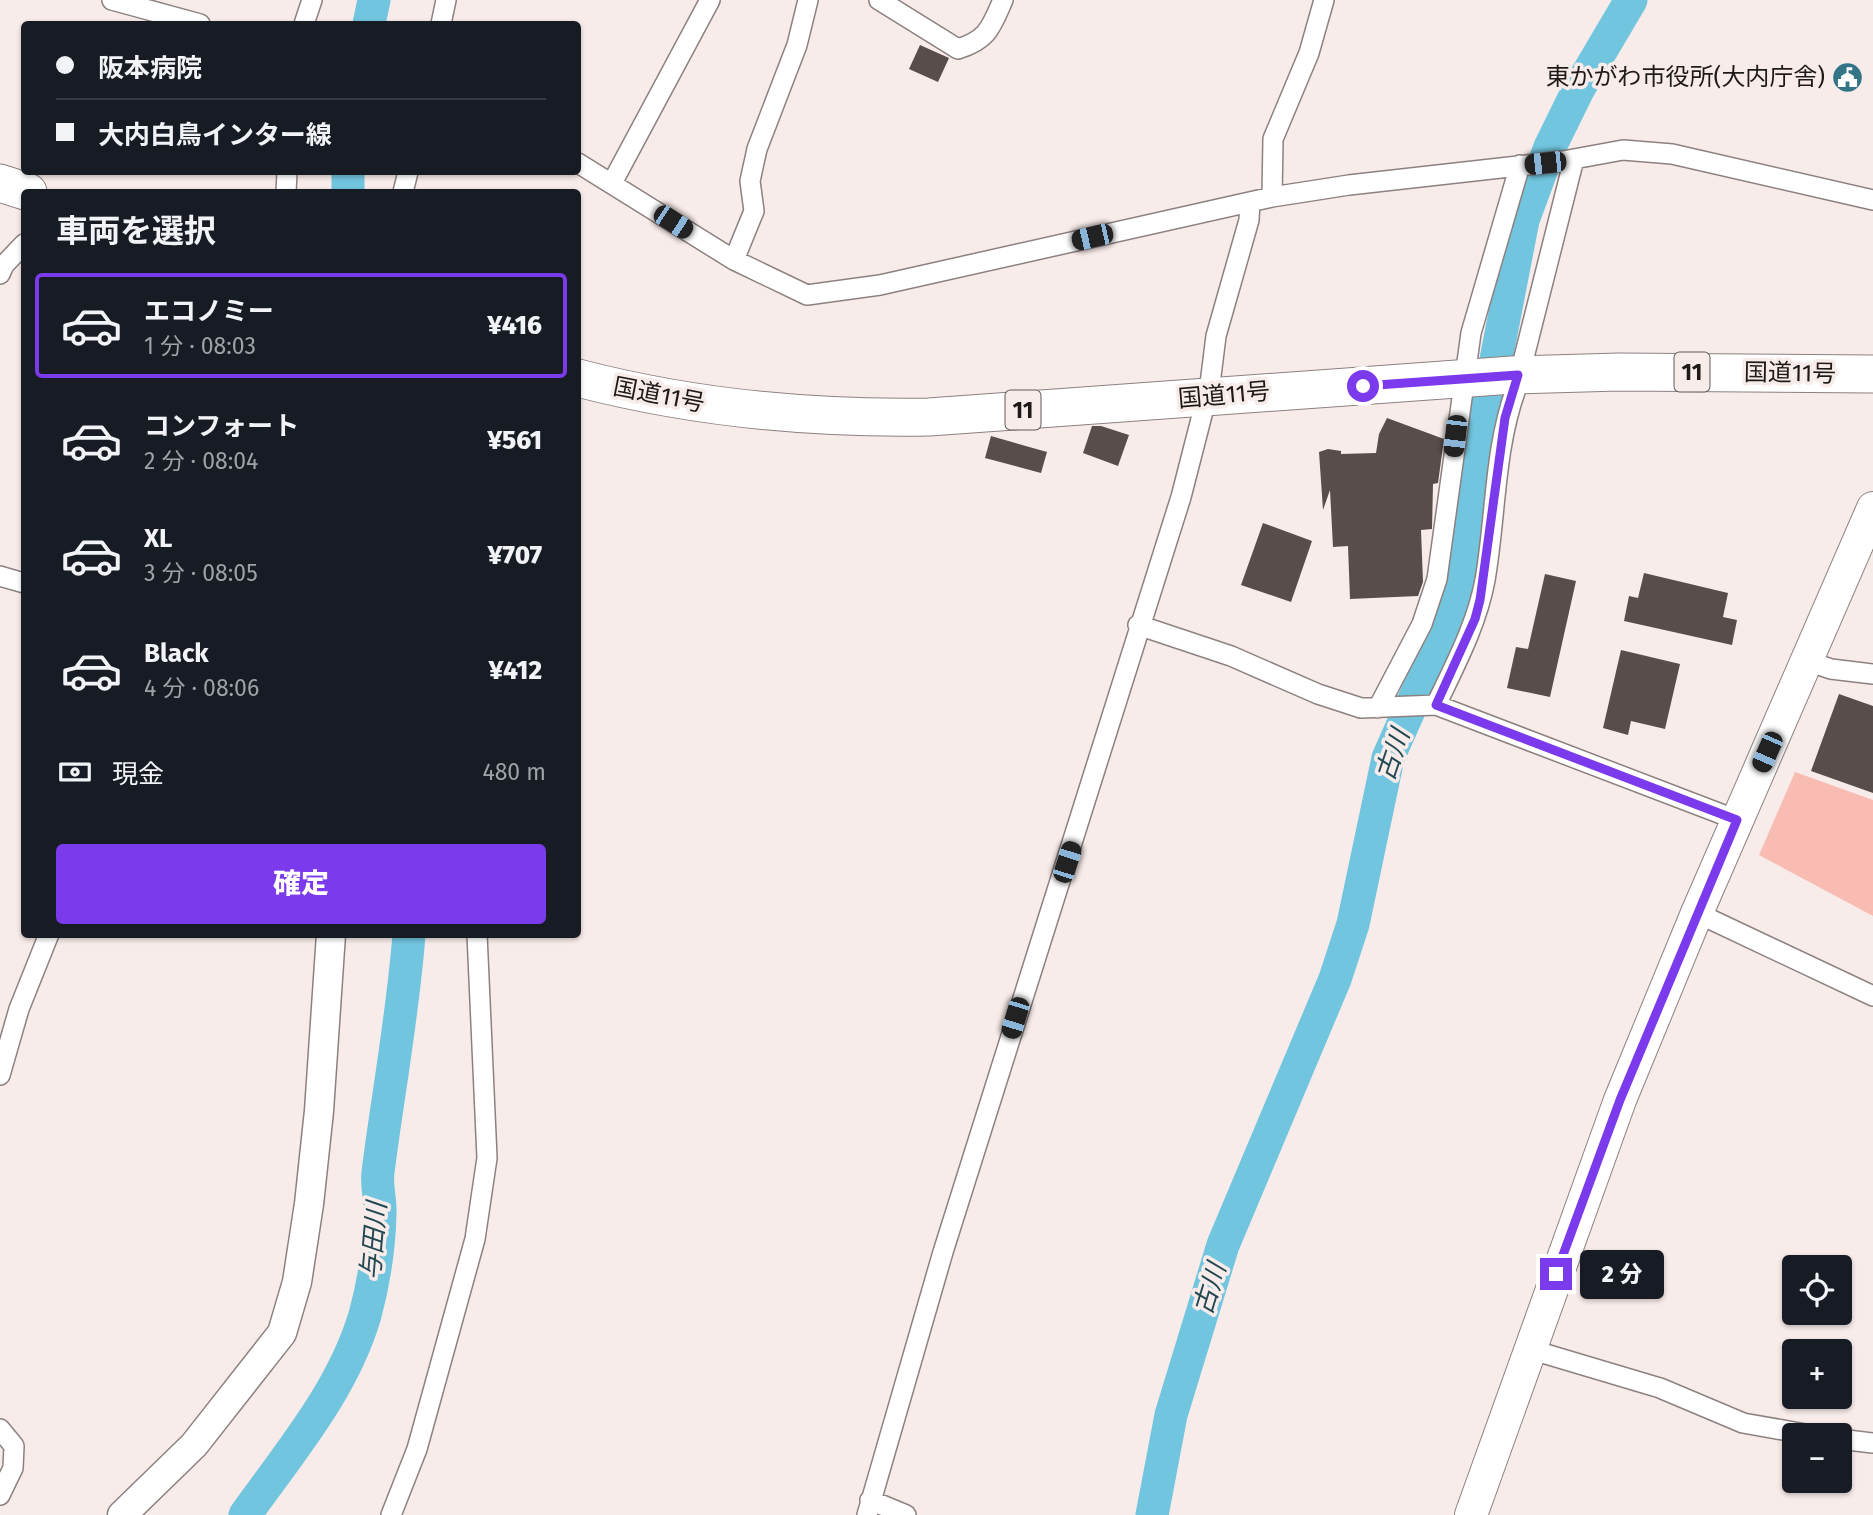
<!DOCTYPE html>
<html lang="ja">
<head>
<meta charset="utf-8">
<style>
  body { margin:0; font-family:"Fira Sans","Noto Sans JP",sans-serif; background:#20242c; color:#f1f3f6; height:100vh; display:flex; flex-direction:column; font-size:26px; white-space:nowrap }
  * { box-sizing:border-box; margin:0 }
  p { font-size:23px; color:#9ea1a6 }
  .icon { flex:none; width:38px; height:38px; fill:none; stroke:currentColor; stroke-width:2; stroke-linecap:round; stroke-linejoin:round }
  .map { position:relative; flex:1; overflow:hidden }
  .panel { position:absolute; left:21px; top:189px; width:560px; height:749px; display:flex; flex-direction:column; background:#171b24; border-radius:7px; box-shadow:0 2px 5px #0004 }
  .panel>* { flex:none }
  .hud { position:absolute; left:21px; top:21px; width:560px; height:154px; border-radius:7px; box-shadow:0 2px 5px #0004; display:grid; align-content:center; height:154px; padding:0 35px; background:#171b24 }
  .tools { position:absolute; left:1782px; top:1255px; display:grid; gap:14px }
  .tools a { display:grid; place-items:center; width:70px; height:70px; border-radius:7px; background:#171b24; box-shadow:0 2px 5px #0004; font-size:35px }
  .end { position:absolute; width:32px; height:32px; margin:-16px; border:9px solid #7c3aed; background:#fff; box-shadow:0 0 0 4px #fff }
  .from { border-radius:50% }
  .bubble { position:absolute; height:49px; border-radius:7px; background:#171b24; box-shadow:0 2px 5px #0004; font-size:23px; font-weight:800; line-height:49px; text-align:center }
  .car { position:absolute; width:21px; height:42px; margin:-21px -10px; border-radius:9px; box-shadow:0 0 5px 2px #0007; background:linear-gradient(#222 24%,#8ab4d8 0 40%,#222 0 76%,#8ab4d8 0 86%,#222 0) }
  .hud b { display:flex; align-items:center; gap:24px; height:66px; font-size:26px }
  .hud b+b { border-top:2px solid #363941 }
  .hud i { width:18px; height:18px; background:#f1f3f6 }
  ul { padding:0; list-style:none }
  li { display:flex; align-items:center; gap:21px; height:105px; margin:0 14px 10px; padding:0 21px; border:4px solid transparent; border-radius:7px }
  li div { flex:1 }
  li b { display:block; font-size:26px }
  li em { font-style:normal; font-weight:800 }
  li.selected { border-color:#7c3aed }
  li>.icon { width:63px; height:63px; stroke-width:1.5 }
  h2 { padding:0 35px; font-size:32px; line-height:84px }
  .pay { display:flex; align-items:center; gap:18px; height:77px; padding:0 35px; font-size:26px }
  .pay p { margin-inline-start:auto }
  .action { display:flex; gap:14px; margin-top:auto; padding:14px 35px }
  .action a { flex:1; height:80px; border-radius:7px; background:#7c3aed; color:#fff; font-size:28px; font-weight:800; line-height:80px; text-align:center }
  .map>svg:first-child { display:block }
  .green { fill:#f8bcb3 }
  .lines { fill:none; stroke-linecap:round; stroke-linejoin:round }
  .river { stroke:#71c5de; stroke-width:33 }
  .building { fill:#574d4b }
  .street-casing { stroke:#8c8180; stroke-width:22 }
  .secondary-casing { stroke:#8c8180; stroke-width:31 }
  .primary-casing { stroke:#8c8180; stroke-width:34 }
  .highway-casing { stroke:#8c8180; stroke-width:39 }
  .street { stroke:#fff; stroke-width:19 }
  .secondary { stroke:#fff; stroke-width:28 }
  .primary { stroke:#fff; stroke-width:32 }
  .highway { stroke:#fff; stroke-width:37 }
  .route { stroke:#7c3aed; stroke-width:9 }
  .labels { text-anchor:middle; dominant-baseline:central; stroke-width:7; stroke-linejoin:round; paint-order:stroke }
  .shield { fill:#f8ecea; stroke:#5f5958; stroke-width:2 }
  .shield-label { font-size:23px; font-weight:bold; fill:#1e1a19 }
  .poi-label { font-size:24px; fill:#1e1a19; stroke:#f8ecea; text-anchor:end }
  .street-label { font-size:24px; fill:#1e1a19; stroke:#f8ecea }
  .water-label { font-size:26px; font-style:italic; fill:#214853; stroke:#f8ecea }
</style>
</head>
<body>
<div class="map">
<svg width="1873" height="1515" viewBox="0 0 1873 1515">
  <rect width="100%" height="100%" fill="#f8ecea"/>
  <path class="green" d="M 1795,772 L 1873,800 L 1873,916 L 1759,855 Z"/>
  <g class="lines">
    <path class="river" d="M 369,24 L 374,0
      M 348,172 L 348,192
      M 245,1515 C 290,1452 343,1390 365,1315 C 374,1282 379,1248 380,1215 C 381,1201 376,1186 378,1172 C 388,1093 403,1015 409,934
      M 1152,1515 L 1171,1415 L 1223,1245 L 1335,979 L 1353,924 L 1388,758 L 1446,627 L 1466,567 L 1476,463 L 1523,220 L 1550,147 L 1579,88 L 1631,0"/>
  </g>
  <path class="building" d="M 920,45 L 949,58 L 938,82 L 909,69 Z
    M 1387,418 L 1444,439 L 1438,483 L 1433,484 L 1432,529 L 1421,530 L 1423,582 L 1418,596 L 1350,599 L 1348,546 L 1333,547 L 1330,490 L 1323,510 L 1319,452 L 1328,449 L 1341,451 L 1341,454 L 1376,453 L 1379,434 Z
    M 1092,426 L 1101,426 L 1129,435 L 1118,466 L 1083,453 Z
    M 991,436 L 1047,452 L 1041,473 L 985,458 Z
    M 1263,523 L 1312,541 L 1291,602 L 1241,585 Z
    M 1644,573 L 1728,593 L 1723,617 L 1737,620 L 1732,645 L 1624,621 L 1629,596 L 1638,598 Z
    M 1545,574 L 1576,581 L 1550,697 L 1507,688 L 1516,647 L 1528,649 Z
    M 1621,650 L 1680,664 L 1665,729 L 1631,721 L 1628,735 L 1603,728 Z
    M 1839,694 L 1873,706 L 1873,793 L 1811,771 Z"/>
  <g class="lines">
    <defs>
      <path id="street" d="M 112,0 L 200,24
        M 879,0 L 958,49 C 988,40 991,27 1003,0
        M 304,24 L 312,0
        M 441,24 L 446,0
        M 578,163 L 734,260 L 807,295 L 880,285 L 1272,197 L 1349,185 L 1563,161 L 1623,150 L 1672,154 L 1873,200
        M 612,183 L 710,0
        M 286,192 L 287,172
        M 403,192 L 408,172
        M 1272,197 L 1273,139 L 1309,53 L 1324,0
        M 734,260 L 754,211 L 750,181 L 757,149 L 797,45 L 808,0
        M 0,274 L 4,265 L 24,244
        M 0,576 L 24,583
        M 1138,625 L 1231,656 L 1318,694 L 1361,708 L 1436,705 L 1737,820
        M 1807,661 L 1831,669 L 1873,674
        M 1436,705 C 1455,665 1477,624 1485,580 C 1496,517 1494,449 1516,389 L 1574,159
        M 1378,708 L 1422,624 L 1437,579 L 1471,333 L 1520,165
        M 1697,913 L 1873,996
        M 0,1075 L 19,1009 L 49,934
        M 1529,1349 L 1660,1388 L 1743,1423 L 1811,1435
        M 0,1429 L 14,1446 L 13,1468 L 0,1495
        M 1839,1439 L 1873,1443
        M 870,1500 L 906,1515
        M 391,1515 L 417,1449 L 475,1239 L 487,1158 L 477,934
        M 867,1515 L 943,1252 L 1181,497 L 1210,384 L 1216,336 L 1249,220 L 1250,202"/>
      <path id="secondary" d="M 122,1515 L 194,1445 L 282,1333 L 297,1282 L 309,1204 L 319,1111 L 331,934"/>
      <path id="primary" d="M 1471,1515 L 1620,1100 L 1697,913 L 1873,508"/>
      <path id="highway" d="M 0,183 L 28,192
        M 578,378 C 693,408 810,419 929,417 L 1512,375 L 1619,372 L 1873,374"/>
    </defs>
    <use href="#street" class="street-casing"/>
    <use href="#secondary" class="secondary-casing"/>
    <use href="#primary" class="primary-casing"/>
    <use href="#highway" class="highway-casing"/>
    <use href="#street" class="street"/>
    <use href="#secondary" class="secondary"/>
    <use href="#primary" class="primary"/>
    <use href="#highway" class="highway"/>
  </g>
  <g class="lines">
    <path class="route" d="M 1363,386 L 1518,375 L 1505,418 L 1480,600 L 1475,619 L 1436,705 L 1737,820 L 1620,1100 L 1556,1274"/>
  </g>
  <defs>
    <symbol id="civic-disc" viewBox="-11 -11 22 22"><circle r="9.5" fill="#337587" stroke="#f8ecea"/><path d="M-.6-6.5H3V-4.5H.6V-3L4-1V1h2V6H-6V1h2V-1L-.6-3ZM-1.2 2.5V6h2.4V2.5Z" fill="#fff"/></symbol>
  </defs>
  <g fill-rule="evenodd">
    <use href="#civic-disc" x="1830" y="60" width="35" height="35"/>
  </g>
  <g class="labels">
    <g class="shield">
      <rect x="1674.5" y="352.5" width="35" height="39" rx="5"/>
      <rect x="1005.5" y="390.5" width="35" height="39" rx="5"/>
    </g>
    <g class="shield-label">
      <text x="1692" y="372">11</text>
      <text x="1023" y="410">11</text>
    </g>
    <g class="poi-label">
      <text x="1825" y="77">東かがわ市役所(大内庁舎)</text>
    </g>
    <g class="street-label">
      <text transform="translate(1790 373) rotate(1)">国道11号</text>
      <text transform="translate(659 395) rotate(11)">国道11号</text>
      <text transform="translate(1224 395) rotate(-5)">国道11号</text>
    </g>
    <g class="water-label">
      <text transform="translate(1393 755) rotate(-71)">古川</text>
      <text transform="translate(374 1241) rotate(-85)">与田川</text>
      <text transform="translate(1210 1289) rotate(-73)">古川</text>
    </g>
  </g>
</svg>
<div class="tools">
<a><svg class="icon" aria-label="locate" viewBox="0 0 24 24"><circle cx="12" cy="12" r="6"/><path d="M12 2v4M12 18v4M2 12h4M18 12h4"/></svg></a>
<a>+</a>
<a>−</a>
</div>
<i class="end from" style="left:1363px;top:386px"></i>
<i class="end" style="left:1556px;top:1274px"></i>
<div class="bubble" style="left:1580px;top:1250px;width:84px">2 分</div>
<i class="car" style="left:1545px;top:163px;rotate:264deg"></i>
<i class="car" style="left:673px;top:222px;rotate:123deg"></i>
<i class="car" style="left:1092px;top:237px;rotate:257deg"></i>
<i class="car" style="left:1455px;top:436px;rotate:187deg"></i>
<i class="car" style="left:1767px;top:752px;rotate:204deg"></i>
<i class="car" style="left:1067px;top:862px;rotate:18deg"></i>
<i class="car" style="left:1015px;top:1018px;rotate:197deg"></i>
<div class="hud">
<b><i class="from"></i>阪本病院</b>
<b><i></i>大内白鳥インター線</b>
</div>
<section class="panel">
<h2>車両を選択</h2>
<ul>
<li class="selected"><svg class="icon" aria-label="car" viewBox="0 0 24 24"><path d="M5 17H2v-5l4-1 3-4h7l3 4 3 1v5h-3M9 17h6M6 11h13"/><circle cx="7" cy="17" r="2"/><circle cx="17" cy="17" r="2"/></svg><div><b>エコノミー</b><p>1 分 · 08:03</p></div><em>¥416</em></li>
<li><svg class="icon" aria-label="car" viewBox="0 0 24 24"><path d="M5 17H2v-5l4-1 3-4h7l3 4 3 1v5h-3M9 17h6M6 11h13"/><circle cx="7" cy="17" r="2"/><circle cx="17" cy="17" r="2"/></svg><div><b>コンフォート</b><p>2 分 · 08:04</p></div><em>¥561</em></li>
<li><svg class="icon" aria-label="car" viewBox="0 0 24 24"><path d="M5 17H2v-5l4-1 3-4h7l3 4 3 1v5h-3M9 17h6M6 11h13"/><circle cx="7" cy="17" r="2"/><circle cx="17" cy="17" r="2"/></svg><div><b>XL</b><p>3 分 · 08:05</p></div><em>¥707</em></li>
<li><svg class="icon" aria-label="car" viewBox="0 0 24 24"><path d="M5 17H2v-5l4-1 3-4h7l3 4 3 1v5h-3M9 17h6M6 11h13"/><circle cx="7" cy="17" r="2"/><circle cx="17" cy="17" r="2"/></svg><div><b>Black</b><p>4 分 · 08:06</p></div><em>¥412</em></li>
</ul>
<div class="pay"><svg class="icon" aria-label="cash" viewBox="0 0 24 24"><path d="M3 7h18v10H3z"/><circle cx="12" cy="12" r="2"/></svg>現金<p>480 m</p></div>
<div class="action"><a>確定</a></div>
</section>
</div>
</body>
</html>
